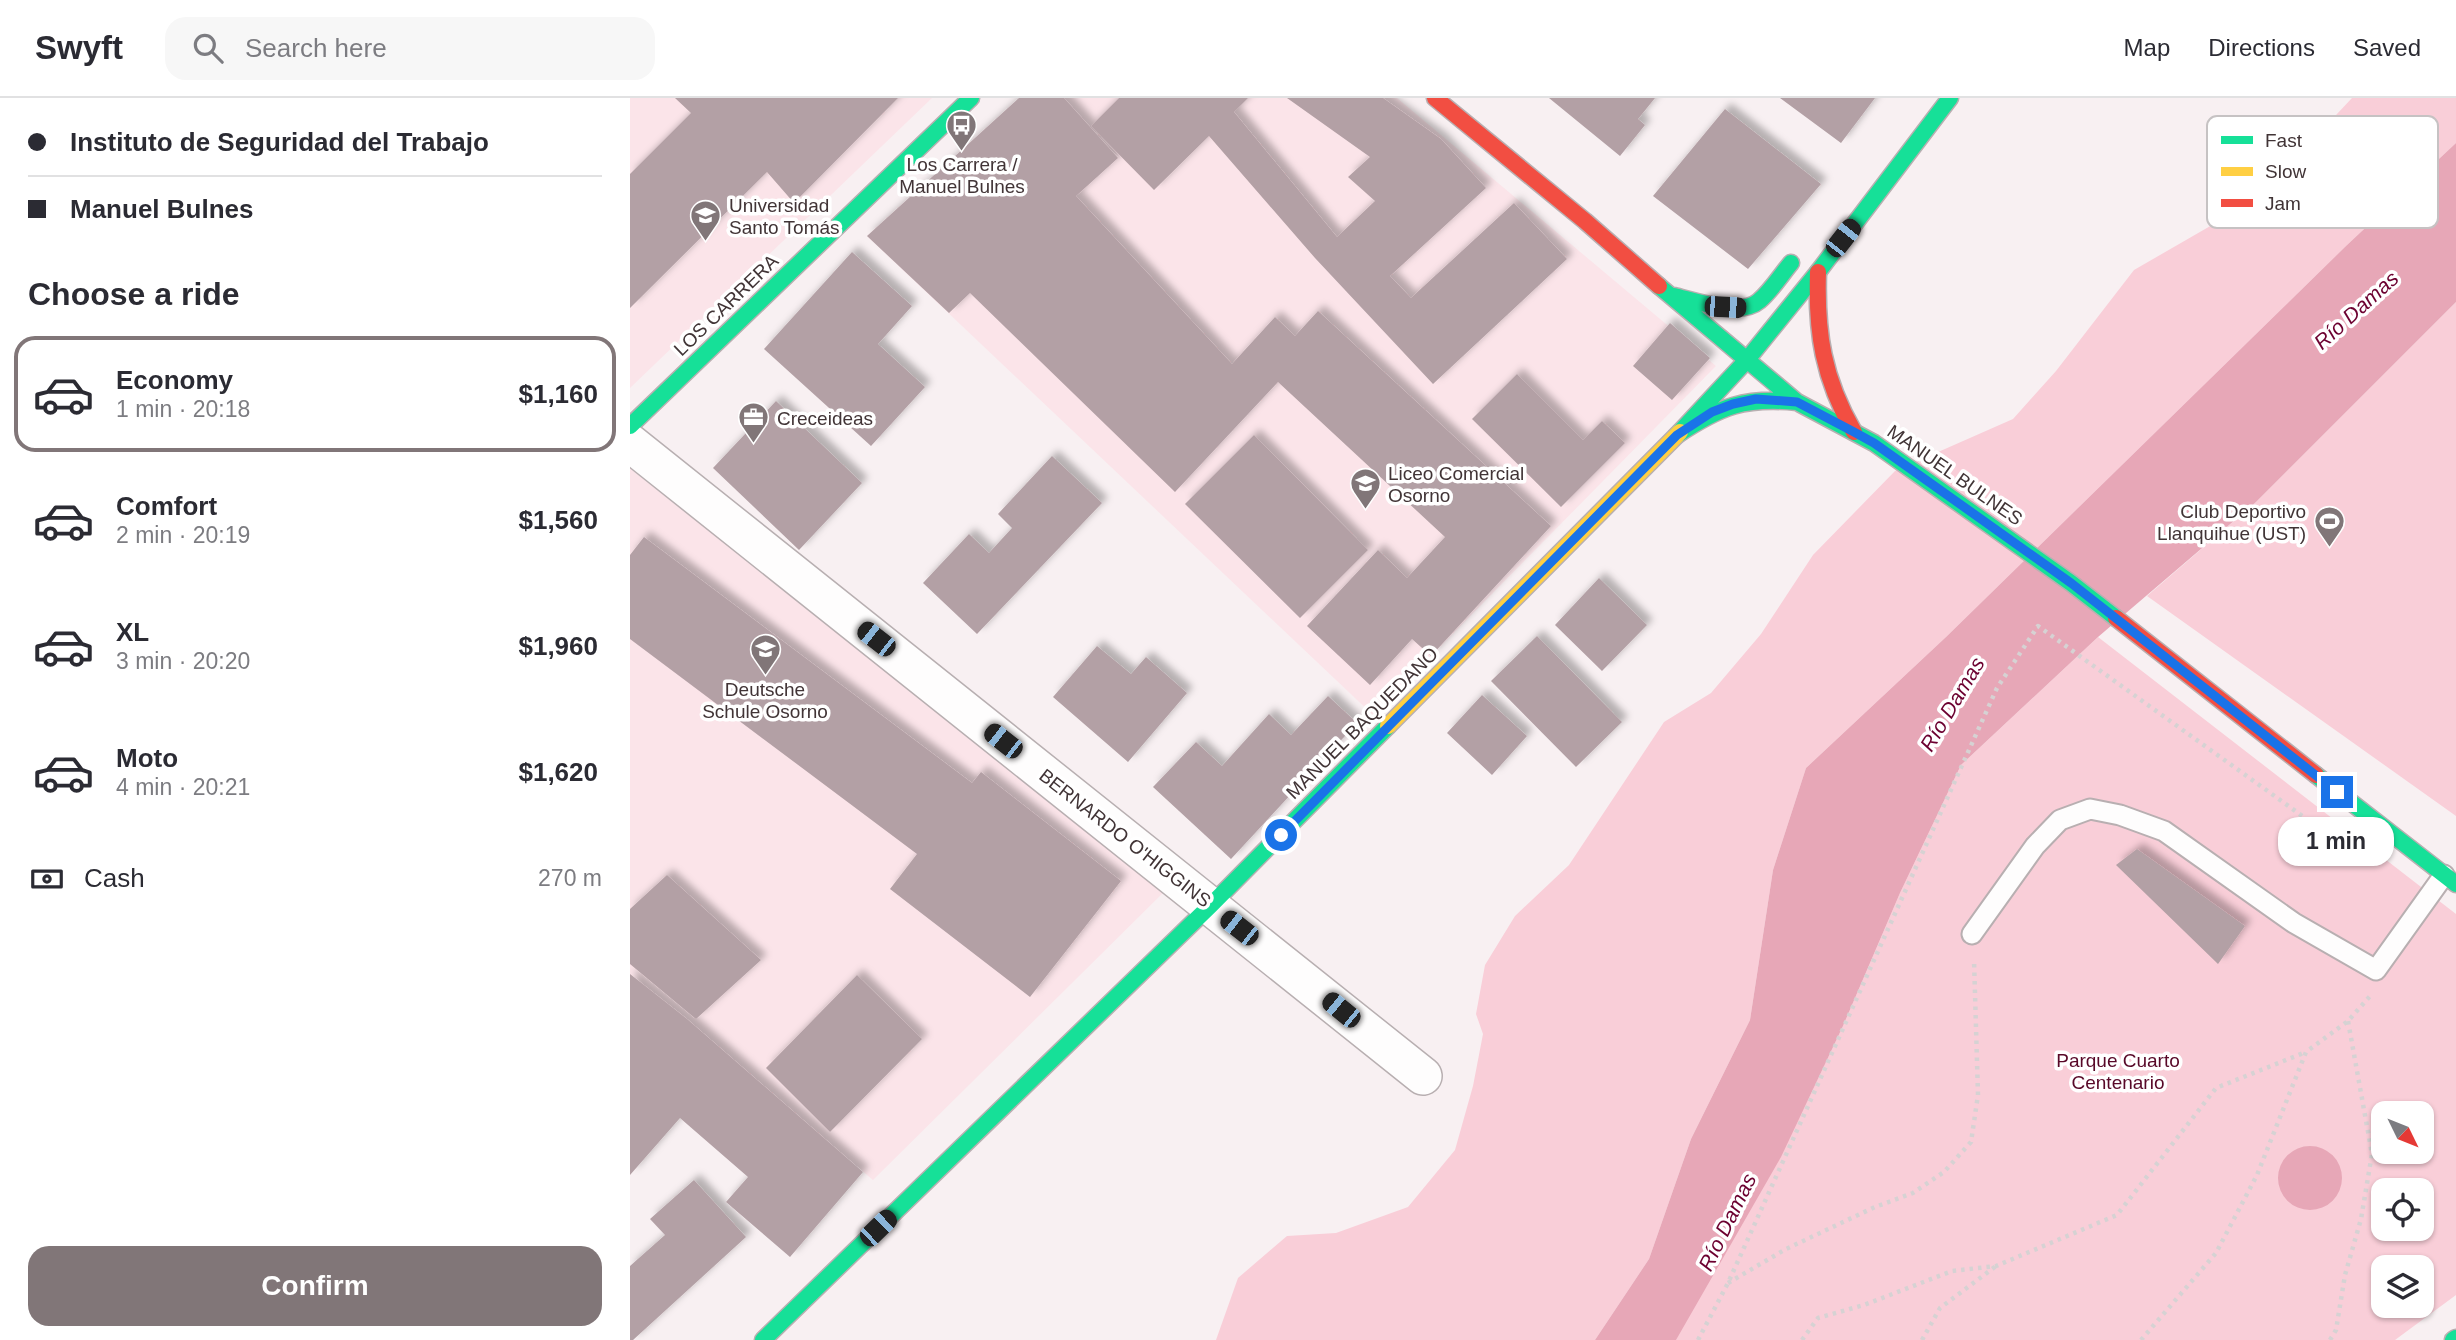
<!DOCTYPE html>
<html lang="en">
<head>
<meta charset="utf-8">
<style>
  body { margin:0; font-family:Helvetica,sans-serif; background:#f7f7f7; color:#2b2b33; height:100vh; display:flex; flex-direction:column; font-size:26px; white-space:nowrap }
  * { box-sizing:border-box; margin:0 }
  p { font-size:23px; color:#7c7c81 }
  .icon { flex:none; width:38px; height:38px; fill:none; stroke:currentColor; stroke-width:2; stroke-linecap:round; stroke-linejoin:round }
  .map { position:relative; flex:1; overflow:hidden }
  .panel { display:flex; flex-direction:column; background:#fff; width:630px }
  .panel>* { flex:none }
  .banner { display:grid; align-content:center; height:154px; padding:0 28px; background:#fff }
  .needle { width:46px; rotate:133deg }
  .buttons { position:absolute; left:1741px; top:1003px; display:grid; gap:14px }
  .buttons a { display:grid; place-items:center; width:63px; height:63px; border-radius:14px; background:#fff; box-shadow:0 2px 5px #0004; font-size:35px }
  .end { position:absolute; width:32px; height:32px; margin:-16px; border:9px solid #1a73e8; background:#fff; box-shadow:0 0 0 4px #fff }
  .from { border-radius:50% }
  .bubble { position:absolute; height:49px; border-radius:21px; background:#fff; box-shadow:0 2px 5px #0004; font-size:23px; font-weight:800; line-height:49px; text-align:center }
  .car { position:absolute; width:21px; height:42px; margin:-21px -10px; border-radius:9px; box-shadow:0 0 5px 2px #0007; background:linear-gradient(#222 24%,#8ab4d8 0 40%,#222 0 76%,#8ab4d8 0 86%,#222 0) }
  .banner b { display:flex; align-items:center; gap:24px; height:66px; font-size:26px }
  .banner b+b { border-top:2px solid #e1e1e2 }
  .banner i { width:18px; height:18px; background:#2b2b33 }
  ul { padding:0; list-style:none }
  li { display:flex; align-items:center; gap:21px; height:116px; margin:0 14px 10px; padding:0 14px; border:4px solid transparent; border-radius:21px }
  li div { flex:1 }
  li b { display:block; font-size:26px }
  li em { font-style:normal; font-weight:800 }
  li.active { border-color:#817678 }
  li>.icon { width:63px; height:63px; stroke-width:1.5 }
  h2 { padding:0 28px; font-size:32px; line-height:84px }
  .pay { display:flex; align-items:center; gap:18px; height:77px; padding:0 28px; font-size:26px }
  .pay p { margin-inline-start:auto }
  .cta { display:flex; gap:14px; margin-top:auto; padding:14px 28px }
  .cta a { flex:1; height:80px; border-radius:21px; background:#817678; color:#fff; font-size:28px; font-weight:800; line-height:80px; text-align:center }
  header { display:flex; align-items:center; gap:42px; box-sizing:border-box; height:98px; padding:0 35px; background:#fff; border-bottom:2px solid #e1e1e2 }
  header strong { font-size:33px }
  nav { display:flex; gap:38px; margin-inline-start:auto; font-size:24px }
  .search { width:490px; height:63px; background:#f7f7f7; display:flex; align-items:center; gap:18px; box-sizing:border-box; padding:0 24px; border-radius:21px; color:#7c7c81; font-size:26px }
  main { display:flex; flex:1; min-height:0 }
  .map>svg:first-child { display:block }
  .built { fill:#fbe4e9 }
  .green { fill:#f9ced8; fill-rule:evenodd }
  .water { fill:#e7a7b7 }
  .building { fill:#b3a0a5; filter:url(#shadow) }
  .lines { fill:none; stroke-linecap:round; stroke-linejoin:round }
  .lane-casing { stroke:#b8afb1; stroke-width:23 }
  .street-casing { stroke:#b8afb1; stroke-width:40 }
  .fast-casing { stroke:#b8afb1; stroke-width:19 }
  .slow-casing { stroke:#b8afb1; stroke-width:19 }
  .jam-casing { stroke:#b8afb1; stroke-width:19 }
  .path { stroke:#d6d2d3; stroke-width:4.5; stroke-dasharray:3.5 5; stroke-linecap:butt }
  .lane { stroke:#fefdfd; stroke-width:19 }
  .street { stroke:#fefdfd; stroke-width:37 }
  .fast { stroke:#16e098; stroke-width:16 }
  .slow { stroke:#ffcf43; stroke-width:16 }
  .jam { stroke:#f24e42; stroke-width:16 }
  .route { stroke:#1a73e8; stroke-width:9 }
  .labels { text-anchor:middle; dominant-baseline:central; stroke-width:7; stroke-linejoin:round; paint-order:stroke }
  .poi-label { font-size:19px; fill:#413436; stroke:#fff; text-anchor:start }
  .street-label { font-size:19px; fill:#413436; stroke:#fff }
  .park-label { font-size:19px; fill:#580828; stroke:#fff }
  .water-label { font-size:21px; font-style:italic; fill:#6c0030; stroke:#fff }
  .key { fill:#fff; stroke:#c6c2c3; stroke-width:2 }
  .key-label { font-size:19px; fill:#413436 }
</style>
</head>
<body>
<header>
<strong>Swyft</strong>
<div class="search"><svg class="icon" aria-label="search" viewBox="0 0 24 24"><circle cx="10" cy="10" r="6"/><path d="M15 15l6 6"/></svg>Search here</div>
<nav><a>Map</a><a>Directions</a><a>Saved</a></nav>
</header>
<main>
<section class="panel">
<div class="banner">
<b><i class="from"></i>Instituto de Seguridad del Trabajo</b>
<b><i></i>Manuel Bulnes</b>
</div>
<h2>Choose a ride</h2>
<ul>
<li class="active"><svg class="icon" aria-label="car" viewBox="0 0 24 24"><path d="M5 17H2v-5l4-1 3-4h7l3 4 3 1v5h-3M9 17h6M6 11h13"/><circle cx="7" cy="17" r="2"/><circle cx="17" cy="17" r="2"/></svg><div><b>Economy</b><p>1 min · 20:18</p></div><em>$1,160</em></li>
<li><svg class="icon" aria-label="car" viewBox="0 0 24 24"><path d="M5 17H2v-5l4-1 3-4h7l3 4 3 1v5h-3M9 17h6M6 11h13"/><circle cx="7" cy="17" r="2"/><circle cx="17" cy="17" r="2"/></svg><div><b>Comfort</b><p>2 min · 20:19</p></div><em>$1,560</em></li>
<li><svg class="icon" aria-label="car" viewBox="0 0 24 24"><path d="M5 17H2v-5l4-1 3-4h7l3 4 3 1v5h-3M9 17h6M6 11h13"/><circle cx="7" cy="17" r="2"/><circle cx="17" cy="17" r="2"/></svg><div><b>XL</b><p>3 min · 20:20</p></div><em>$1,960</em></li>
<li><svg class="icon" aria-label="car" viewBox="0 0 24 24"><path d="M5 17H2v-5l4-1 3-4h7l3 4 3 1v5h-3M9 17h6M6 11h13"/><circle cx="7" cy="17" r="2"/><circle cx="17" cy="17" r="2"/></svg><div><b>Moto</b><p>4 min · 20:21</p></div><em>$1,620</em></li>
</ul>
<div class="pay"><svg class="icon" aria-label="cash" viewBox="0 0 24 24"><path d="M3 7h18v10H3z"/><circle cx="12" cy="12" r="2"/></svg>Cash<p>270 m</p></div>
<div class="cta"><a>Confirm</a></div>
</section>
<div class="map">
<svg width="1826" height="1242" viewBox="0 0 1826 1242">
  <defs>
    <filter id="shadow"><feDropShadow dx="6" dy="-6" stdDeviation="3.5" flood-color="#0004"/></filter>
  </defs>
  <rect width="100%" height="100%" fill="#f8f0f2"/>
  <path class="built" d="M 0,0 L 302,0 L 0,290 Z
    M 389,0 L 767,0 L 1086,268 L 743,617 L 237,138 Z
    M 0,370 L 539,789 L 243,1082 L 0,878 Z"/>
  <path class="green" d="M 1722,0 L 1826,0 L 1826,45 L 1717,147 L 1316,539 L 1176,670 L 1143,772 L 1120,922 L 1061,1041 L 1019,1161 L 965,1242 L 586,1242 L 608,1180 L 657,1138 L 706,1135 L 778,1109 L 825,1052 L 843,988 L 853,936 L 846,916 L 855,867 L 885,818 L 939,767 L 1034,624 L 1081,595 L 1131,536 L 1183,457 L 1265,373 L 1383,321 L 1426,273 L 1504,172 L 1615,108 L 1675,50 Z
    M 1826,204 L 1826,718 L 1517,498 L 1626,404 Z
    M 1468,539 L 1826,816 L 1826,1197 L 1765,1242 L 1042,1242 L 1174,1010 L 1213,928 L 1270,795 L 1331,667 ZM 1754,1015 L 1792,1015 L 1792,1054 L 1754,1054 ZM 1754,1092 L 1792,1092 L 1792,1130 L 1754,1130 ZM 1754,1169 L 1792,1169 L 1792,1208 L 1754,1208 Z"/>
  <path class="water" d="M 1826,45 L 1826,204 L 1626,404 L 1468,539 L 1331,667 L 1270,795 L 1213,928 L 1151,1059 L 1046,1242 L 965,1242 L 1019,1161 L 1061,1041 L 1120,922 L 1143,772 L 1176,670 L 1316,539 L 1717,147 Z
    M1648 1080a32 32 0 1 1 64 0a32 32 0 1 1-64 0Z"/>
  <path class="building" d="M 45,0 L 268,0 L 164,105 L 137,74 L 0,210 L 0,76 L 61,15 Z
    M 389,0 L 434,0 L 488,60 L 446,98 L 602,266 L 645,219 L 665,238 L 688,213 L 921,428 L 801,558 L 782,541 L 740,587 L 677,528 L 748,452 L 777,480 L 815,439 L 648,284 L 545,394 L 340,195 L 319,215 L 237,138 Z
    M 489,0 L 618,0 L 604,14 L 707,139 L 745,103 L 718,79 L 740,59 L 657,0 L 753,0 L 811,41 L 856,90 L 760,178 L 781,200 L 884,105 L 937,161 L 803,286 L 685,160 L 579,38 L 524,92 L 461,28 Z
    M 919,0 L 1025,0 L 1008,21 L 1015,27 L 990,58 Z
    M 1150,0 L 1245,0 L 1211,45 Z
    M 1095,11 L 1191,86 L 1118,171 L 1023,98 Z
    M 222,154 L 282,208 L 248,246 L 295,289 L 241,348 L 134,251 Z
    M 1040,225 L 1080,260 L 1042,302 L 1003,268 Z
    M 887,276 L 953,342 L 972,323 L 995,345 L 931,409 L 842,321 Z
    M 146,303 L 232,385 L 169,452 L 83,370 Z
    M 624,337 L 738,452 L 670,520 L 555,406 Z
    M 422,358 L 472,405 L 347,536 L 293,485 L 339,436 L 359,455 L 382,430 L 368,416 Z
    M 14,439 L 342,685 L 351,674 L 491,783 L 400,899 L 260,791 L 287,756 L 0,541 L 0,457 Z
    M 969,480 L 1017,527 L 972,573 L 925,527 Z
    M 907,538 L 992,624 L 946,669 L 861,583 Z
    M 467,548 L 501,576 L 516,559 L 557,595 L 498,664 L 423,599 Z
    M 852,597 L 897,638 L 862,677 L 817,635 Z
    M 698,598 L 727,625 L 601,761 L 523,689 L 566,644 L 592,668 L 639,616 L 661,637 Z
    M 1507,751 L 1615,828 L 1588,866 L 1486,767 Z
    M 37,777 L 131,862 L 66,921 L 0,866 L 0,811 Z
    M 0,876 L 57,921 L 233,1074 L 160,1159 L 96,1104 L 118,1079 L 50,1020 L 0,1077 Z
    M 227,877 L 292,941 L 200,1034 L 136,970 Z
    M 64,1082 L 116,1139 L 3,1242 L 0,1242 L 0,1168 L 35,1137 L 20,1121 Z"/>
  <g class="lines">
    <defs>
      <path id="lane" d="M 1342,836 L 1405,748 L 1430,722 L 1460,711 L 1490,717 L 1534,733 L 1664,825 L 1746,872 L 1814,777"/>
      <path id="street" d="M 0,345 L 793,978"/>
      <path id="fast" d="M 1029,188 L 1167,304 L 1244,345 L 1441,485 L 1486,520
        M 1044,198 C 1065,203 1111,219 1129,203 C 1141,193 1151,177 1161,165
        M 0,328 L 341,0
        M 1050,334 L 1116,263 L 1188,174 L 1320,0
        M 1047,337 C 1091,308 1114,299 1167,304
        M 1686,677 L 1826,786
        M 133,1242 L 581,807 L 758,628
        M 1823,1242 L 1826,1240"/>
      <path id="slow" d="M 758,628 L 1050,334"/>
      <path id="jam" d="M 805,0 L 955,123 L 1029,188
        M 1188,174 C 1186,235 1193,280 1224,334
        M 1486,520 L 1686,677"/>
    </defs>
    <use href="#lane" class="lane-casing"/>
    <use href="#street" class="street-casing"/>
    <use href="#fast" class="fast-casing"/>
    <use href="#slow" class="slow-casing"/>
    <use href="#jam" class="jam-casing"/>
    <path class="path" d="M 1098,1185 L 1156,1151 L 1245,1109 L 1283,1095 L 1314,1074 L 1341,1044 L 1348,997 L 1344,862
      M 1068,1242 L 1098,1185 L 1367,590 L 1408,528 L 1696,735
      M 1172,1242 L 1188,1220 L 1234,1207 L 1322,1173 L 1366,1168 L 1487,1117 L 1586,990 L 1676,954
      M 1292,1242 L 1310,1210 L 1366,1168
      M 1511,1242 L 1586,1155 L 1627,1077 L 1676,954 L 1718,923 L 1741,897
      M 1700,1242 L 1706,1232 L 1715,1177 L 1731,1121 L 1742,1056 L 1718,923"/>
    <use href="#lane" class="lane"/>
    <use href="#street" class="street"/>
    <use href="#fast" class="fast"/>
    <use href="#slow" class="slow"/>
    <use href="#jam" class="jam"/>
  </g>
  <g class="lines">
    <path class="route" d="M 651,737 L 1047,337 L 1082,314 L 1103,306 L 1126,301 L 1167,304 L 1224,334 L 1244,345 L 1441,485 L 1707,694"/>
  </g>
  <defs>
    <symbol id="bus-pin" viewBox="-11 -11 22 30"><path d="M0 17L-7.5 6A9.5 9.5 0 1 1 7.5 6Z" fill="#817678" stroke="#fff"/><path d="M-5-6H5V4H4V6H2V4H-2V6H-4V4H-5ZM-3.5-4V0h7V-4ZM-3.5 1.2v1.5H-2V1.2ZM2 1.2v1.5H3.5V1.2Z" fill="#fff"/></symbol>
    <symbol id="university-pin" viewBox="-11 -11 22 30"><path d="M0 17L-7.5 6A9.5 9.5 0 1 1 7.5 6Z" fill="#817678" stroke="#fff"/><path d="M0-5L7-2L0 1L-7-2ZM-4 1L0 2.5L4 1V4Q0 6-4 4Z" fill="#fff"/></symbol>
    <symbol id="office-pin" viewBox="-11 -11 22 30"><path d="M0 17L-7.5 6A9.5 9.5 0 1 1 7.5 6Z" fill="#817678" stroke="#fff"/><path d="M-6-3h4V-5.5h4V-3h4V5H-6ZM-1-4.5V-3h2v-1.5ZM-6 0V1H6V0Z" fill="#fff"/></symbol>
    <symbol id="school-pin" viewBox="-11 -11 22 30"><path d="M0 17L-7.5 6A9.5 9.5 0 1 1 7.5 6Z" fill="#817678" stroke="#fff"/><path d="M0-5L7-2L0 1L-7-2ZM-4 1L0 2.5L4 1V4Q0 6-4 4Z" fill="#fff"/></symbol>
    <symbol id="stadium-pin" viewBox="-11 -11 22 30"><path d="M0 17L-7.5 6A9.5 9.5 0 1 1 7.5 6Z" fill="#817678" stroke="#fff"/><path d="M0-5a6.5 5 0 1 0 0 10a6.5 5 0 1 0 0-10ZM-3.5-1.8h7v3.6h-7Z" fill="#fff"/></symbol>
  </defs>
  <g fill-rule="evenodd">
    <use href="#bus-pin" x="314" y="10" width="35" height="47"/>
    <use href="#university-pin" x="58" y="100" width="35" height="47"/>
    <use href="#office-pin" x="106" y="302" width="35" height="47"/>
    <use href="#school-pin" x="718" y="368" width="35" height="47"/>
    <use href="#stadium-pin" x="1682" y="406" width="35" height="47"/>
    <use href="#school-pin" x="118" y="534" width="35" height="47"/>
  </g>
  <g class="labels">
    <g class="poi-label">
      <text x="332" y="66" text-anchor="middle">Los Carrera /<tspan x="332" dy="22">Manuel Bulnes</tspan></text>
      <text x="99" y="107">Universidad<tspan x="99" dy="22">Santo Tomás</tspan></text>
      <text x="147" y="320">Creceideas</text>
      <text x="758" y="375">Liceo Comercial<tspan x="758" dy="22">Osorno</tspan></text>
      <text x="1676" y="413" text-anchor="end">Club Deportivo<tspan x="1676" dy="22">Llanquihue (UST)</tspan></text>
      <text x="135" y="591" text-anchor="middle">Deutsche<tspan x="135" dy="22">Schule Osorno</tspan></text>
    </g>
    <g class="street-label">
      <text transform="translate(96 207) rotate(-44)">LOS CARRERA</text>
      <text transform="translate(1325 377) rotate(35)">MANUEL BULNES</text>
      <text transform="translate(732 625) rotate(-45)">MANUEL BAQUEDANO</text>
      <text transform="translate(495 740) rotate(38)">BERNARDO O'HIGGINS</text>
    </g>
    <g class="park-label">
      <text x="1488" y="962">Parque Cuarto<tspan x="1488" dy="22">Centenario</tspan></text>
    </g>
    <g class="water-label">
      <text transform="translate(1726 212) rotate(-42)">Río Damas</text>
      <text transform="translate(1322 606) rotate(-59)">Río Damas</text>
      <text transform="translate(1097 1124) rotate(-64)">Río Damas</text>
    </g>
  </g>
  <rect x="1577" y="18" width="231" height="112" rx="10" class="key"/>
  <rect x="1591" y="38" width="32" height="8" fill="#16e098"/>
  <rect x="1591" y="69" width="32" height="9" fill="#ffcf43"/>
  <rect x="1591" y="101" width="32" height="8" fill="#f24e42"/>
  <g class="key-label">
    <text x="1635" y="49">Fast</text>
    <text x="1635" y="80">Slow</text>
    <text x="1635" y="112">Jam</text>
  </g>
</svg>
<div class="buttons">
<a><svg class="needle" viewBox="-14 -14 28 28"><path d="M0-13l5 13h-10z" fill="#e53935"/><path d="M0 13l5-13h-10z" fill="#7c7c81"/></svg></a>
<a><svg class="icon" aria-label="locate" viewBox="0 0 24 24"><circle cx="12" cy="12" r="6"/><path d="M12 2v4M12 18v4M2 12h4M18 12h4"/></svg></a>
<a><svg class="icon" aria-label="layers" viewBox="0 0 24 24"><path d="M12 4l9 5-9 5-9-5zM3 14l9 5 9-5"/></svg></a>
</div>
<i class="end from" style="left:651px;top:737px"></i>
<i class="end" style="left:1707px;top:694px"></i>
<div class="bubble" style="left:1648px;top:719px;width:116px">1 min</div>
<i class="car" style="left:1213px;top:140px;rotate:38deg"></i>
<i class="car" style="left:1095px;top:209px;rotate:93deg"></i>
<i class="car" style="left:246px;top:541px;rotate:308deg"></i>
<i class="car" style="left:373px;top:643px;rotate:308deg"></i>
<i class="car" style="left:609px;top:830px;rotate:308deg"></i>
<i class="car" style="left:711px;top:912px;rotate:309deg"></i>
<i class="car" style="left:248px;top:1130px;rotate:46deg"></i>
</div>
</main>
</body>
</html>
